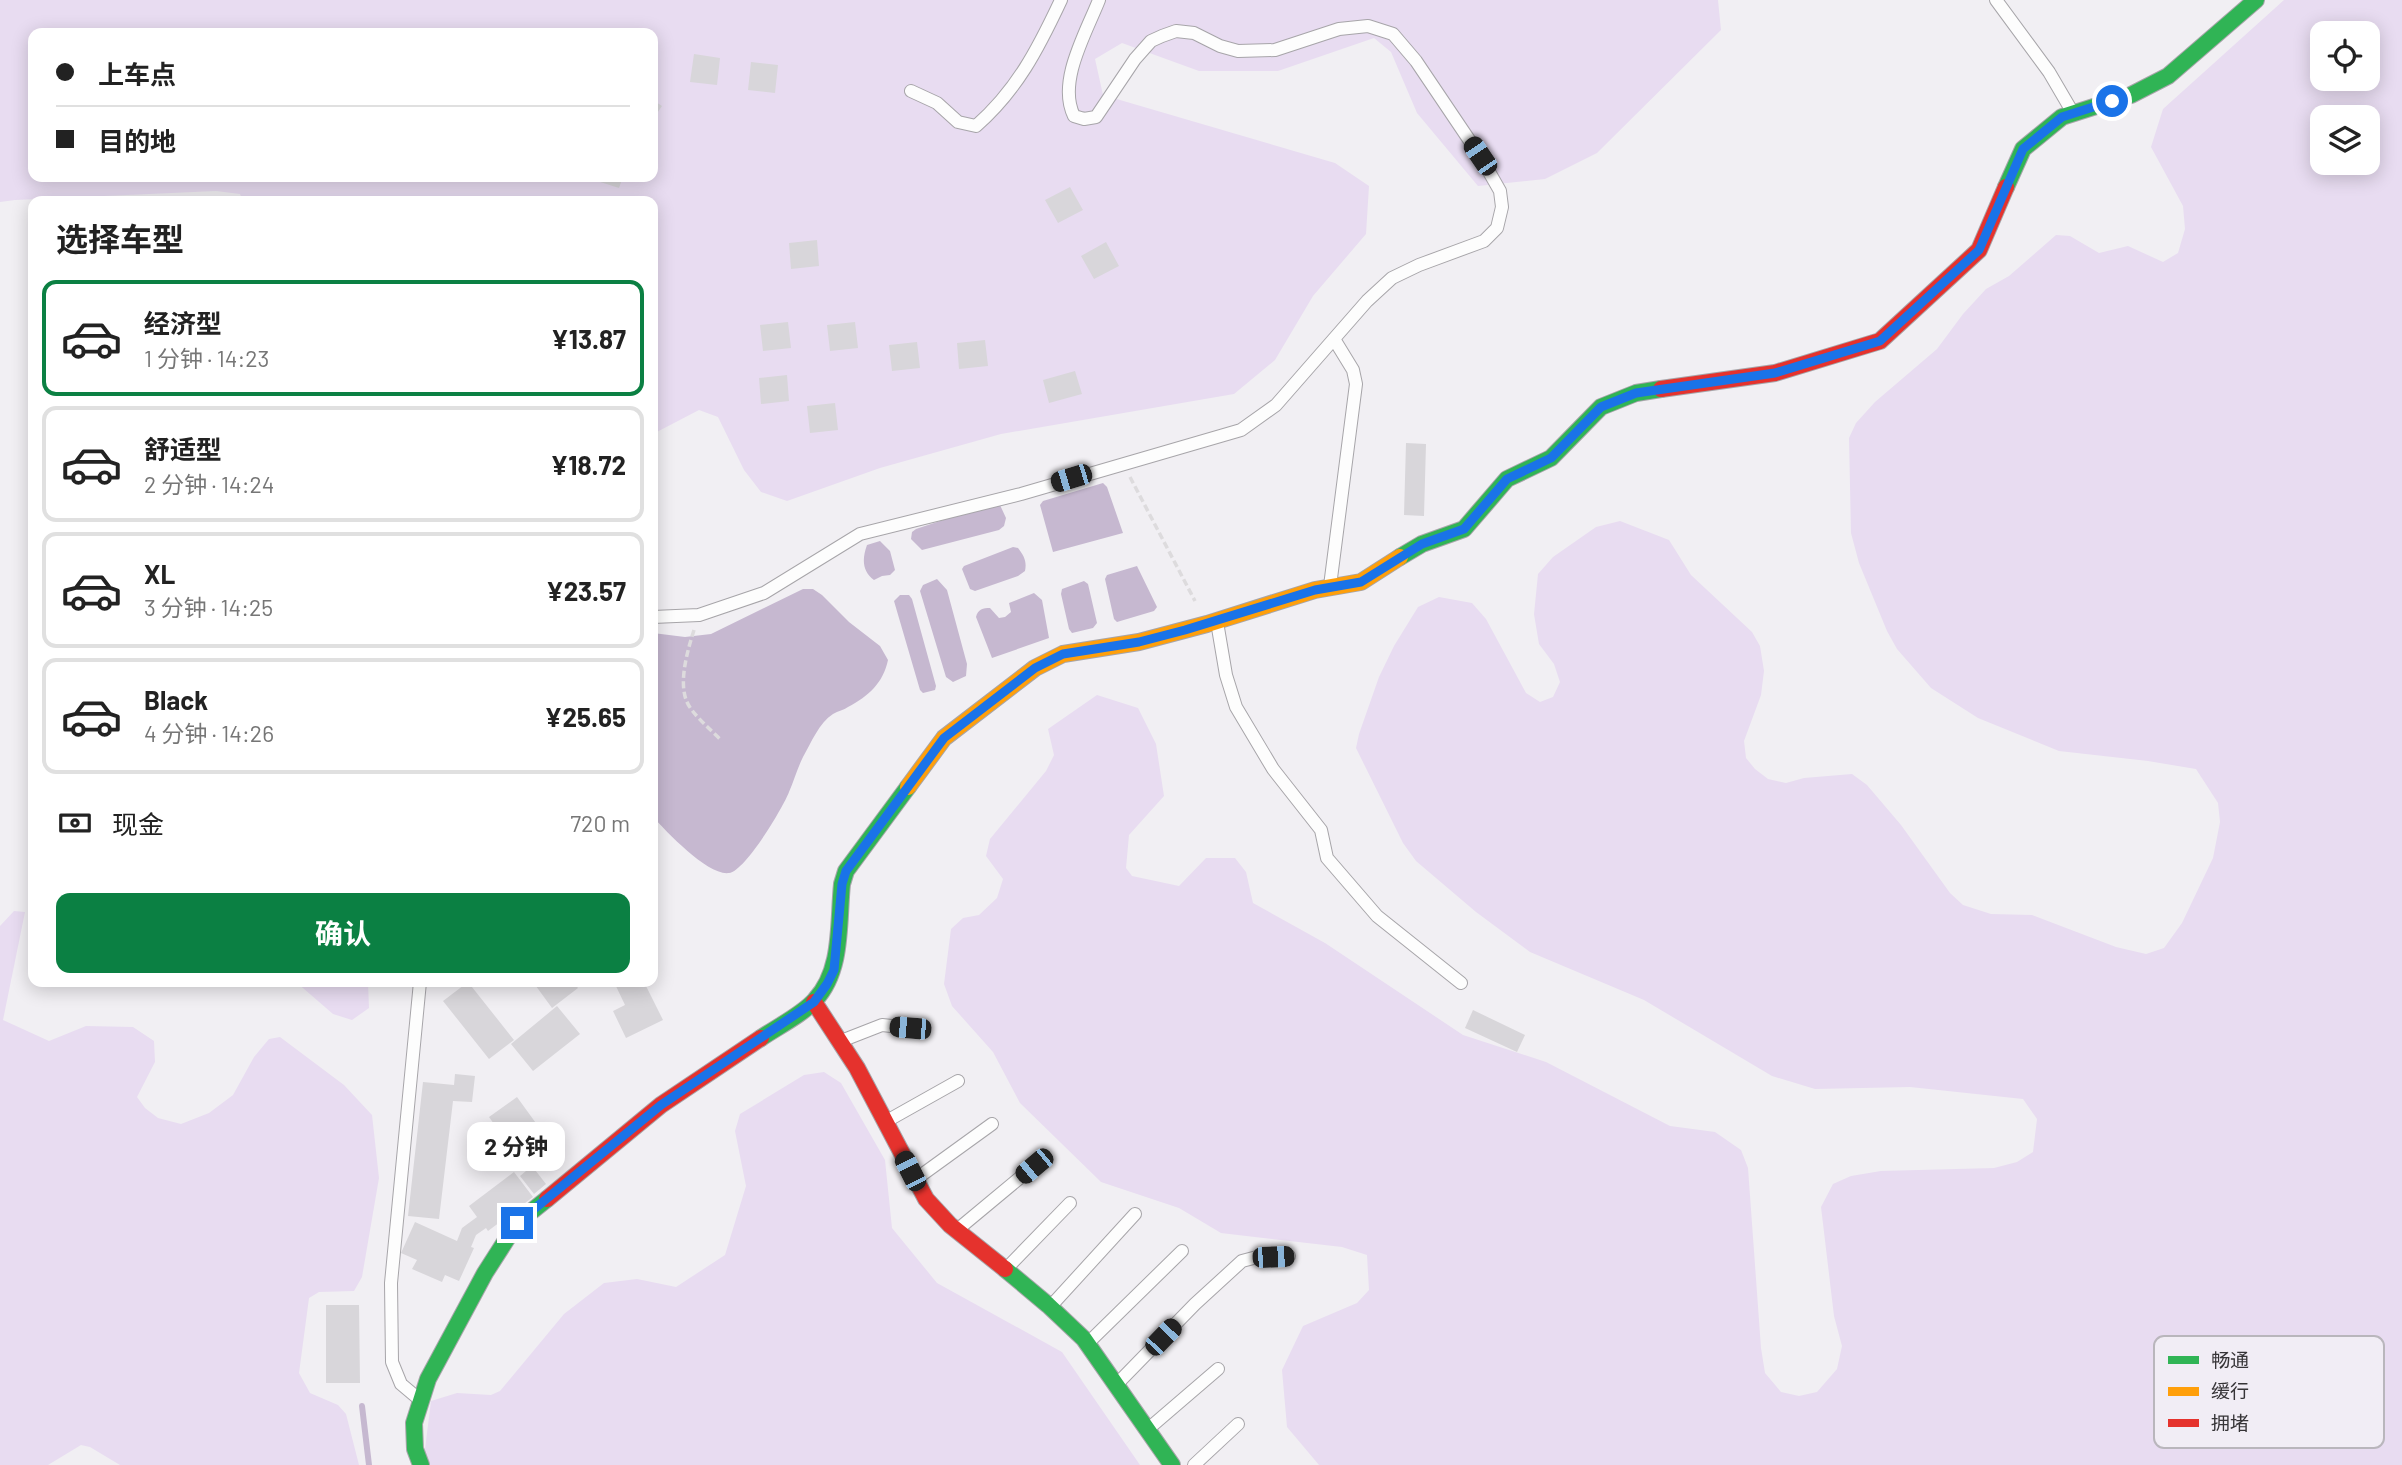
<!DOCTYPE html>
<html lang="zh">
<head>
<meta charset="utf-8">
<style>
  body { margin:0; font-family:Barlow,"Noto Sans SC",sans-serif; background:#f6f6f6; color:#222; height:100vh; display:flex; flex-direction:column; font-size:26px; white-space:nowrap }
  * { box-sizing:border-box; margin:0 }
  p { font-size:23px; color:#767676 }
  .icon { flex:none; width:38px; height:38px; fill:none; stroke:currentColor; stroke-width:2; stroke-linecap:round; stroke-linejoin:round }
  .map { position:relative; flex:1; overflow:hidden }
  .drawer { position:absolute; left:28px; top:196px; width:630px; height:791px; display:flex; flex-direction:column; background:#fff; border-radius:14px; box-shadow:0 4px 18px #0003 }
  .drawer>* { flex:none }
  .guide { position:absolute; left:28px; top:28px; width:630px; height:154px; border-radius:14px; box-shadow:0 4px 18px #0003; display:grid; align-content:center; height:154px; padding:0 28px; background:#fff }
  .buttons { position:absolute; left:2310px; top:21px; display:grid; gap:14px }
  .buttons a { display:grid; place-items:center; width:70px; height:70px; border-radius:14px; background:#fff; box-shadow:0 4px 18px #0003; font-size:35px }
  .end { position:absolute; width:32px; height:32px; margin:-16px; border:9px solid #1a73e8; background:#fff; box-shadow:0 0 0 4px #fff }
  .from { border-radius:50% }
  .bubble { position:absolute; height:49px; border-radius:14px; background:#fff; box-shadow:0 4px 18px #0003; font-size:23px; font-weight:700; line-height:49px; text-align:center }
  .car { position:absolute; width:21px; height:42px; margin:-21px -10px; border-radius:9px; box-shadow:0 0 5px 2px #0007; background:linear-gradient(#222 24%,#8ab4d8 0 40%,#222 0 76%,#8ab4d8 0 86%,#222 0) }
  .guide b { display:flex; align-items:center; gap:24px; height:66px; font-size:26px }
  .guide b+b { border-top:2px solid #e0e0e0 }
  .guide i { width:18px; height:18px; background:#222 }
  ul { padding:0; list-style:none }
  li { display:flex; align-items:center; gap:21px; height:116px; margin:0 14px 10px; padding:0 14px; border:4px solid #e0e0e0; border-radius:14px }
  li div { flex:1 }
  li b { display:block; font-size:26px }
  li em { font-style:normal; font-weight:700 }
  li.selected { border-color:#0b8043 }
  li>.icon { width:63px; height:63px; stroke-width:1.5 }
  h2 { padding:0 28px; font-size:32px; line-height:84px }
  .pay { display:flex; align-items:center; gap:18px; height:77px; padding:0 28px; font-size:26px }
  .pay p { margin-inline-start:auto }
  .cta { display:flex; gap:14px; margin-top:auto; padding:14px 28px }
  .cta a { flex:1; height:80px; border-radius:14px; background:#0b8043; color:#fff; font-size:28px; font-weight:700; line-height:80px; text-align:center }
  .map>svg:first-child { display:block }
  .green { fill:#e8dcf1; fill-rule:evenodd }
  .water { fill:#c6b8d0 }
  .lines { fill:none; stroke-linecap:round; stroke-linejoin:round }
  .stream { stroke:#c6b8d0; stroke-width:6 }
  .building { fill:#d8d6da }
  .lane-casing { stroke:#a7a5a9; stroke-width:14 }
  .fast-casing { stroke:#a7a5a9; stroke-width:18 }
  .slow-casing { stroke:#a7a5a9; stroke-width:18 }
  .jam-casing { stroke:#a7a5a9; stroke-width:18 }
  .path { stroke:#dddbdd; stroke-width:3.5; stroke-dasharray:7 3.5; stroke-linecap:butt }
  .lane { stroke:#fdfdfd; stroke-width:12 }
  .fast { stroke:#30b455; stroke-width:16 }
  .slow { stroke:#ff9f0a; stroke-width:16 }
  .jam { stroke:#e5322d; stroke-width:16 }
  .route { stroke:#1a73e8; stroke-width:9 }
  .key { fill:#f1edf5; stroke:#b9b6bc; stroke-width:2 }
  .key-label { font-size:19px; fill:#363437 }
</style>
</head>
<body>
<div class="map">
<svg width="2402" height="1465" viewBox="0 0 2402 1465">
  <rect width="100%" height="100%" fill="#f1eff3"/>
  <path class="green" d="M 0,0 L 1718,0 L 1721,30 L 1597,153 L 1545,179 L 1478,186 L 1417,113 L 1391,52 L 1374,38 L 1278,71 L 1199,71 L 1122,43 L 1095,59 L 1103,95 L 1335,163 L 1369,186 L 1366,234 L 1313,296 L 1275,360 L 1234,394 L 1001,434 L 880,468 L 787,501 L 761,492 L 744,470 L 718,417 L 699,410 L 653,434 L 653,201 L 243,201 L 240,194 L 216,191 L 15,200 L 0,202 ZM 33,33 L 653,33 L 653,177 L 33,177 Z
    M 2284,0 L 2402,0 L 2402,1465 L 1319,1465 L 1287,1427 L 1282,1370 L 1303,1326 L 1357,1303 L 1369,1290 L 1367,1255 L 1342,1247 L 1221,1233 L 1179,1208 L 1101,1182 L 1020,1103 L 993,1052 L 952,1006 L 944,984 L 951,929 L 963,918 L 979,915 L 997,898 L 1003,879 L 986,856 L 990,839 L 1046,771 L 1054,755 L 1048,729 L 1097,695 L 1138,708 L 1156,744 L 1164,796 L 1129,835 L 1126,868 L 1132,876 L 1179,886 L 1206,858 L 1235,858 L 1246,872 L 1253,903 L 1325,943 L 1463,1035 L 1546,1062 L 1670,1126 L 1715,1132 L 1741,1150 L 1748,1168 L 1761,1348 L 1765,1373 L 1781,1392 L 1799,1396 L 1817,1392 L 1837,1369 L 1842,1346 L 1834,1316 L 1821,1207 L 1833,1184 L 1851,1176 L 1881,1171 L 1994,1168 L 2017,1162 L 2033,1152 L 2037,1119 L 2023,1099 L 1910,1087 L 1815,1089 L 1772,1076 L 1644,1000 L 1530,952 L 1476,912 L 1416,861 L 1403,843 L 1356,748 L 1359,734 L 1379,677 L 1394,646 L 1418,607 L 1439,597 L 1472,603 L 1486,619 L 1526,693 L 1540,702 L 1553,697 L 1560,682 L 1554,664 L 1539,644 L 1534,614 L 1538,574 L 1553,557 L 1596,527 L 1620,521 L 1669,540 L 1691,575 L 1752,632 L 1760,646 L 1764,671 L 1761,695 L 1744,741 L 1746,758 L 1755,769 L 1768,779 L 1786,783 L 1804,778 L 1852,774 L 1867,785 L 1901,825 L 1950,893 L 1963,905 L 1991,914 L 2032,915 L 2116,947 L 2146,954 L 2164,948 L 2182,923 L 2213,858 L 2220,822 L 2218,803 L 2196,769 L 2148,761 L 2059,751 L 1978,718 L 1931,688 L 1897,649 L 1887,631 L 1859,563 L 1851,533 L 1849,438 L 1856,423 L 1875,402 L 1937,349 L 1963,314 L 1986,289 L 2009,276 L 2056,235 L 2070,236 L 2099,253 L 2128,246 L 2163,262 L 2178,253 L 2185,229 L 2183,206 L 2151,147 L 2163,109 ZM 2368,33 L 2368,79 L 2322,79 L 2322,33 ZM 2322,117 L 2368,117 L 2368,163 L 2322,163 Z
    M 14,911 L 25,912 L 3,1020 L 49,1041 L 86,1026 L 133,1027 L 154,1041 L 155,1062 L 137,1097 L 145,1108 L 158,1118 L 181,1124 L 209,1113 L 233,1095 L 254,1057 L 269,1039 L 280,1037 L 344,1085 L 372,1115 L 379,1178 L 362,1277 L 354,1291 L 319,1292 L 309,1298 L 299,1373 L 310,1393 L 338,1405 L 346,1414 L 359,1465 L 120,1465 L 90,1447 L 81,1445 L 48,1465 L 0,1465 L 0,926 Z
    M 296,982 L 368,982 L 369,1008 L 352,1020 L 333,1014 Z
    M 824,1072 L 841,1083 L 885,1160 L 892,1228 L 937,1283 L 1062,1352 L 1140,1465 L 423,1465 L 431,1401 L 457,1393 L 491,1395 L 500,1391 L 564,1314 L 604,1283 L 637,1279 L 676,1287 L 725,1255 L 746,1186 L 735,1131 L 740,1114 L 804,1075 Z"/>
  <path class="water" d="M 1103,483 L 1107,487 L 1123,533 L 1053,552 L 1040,505 L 1043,501 Z
    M 1000,505 L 1006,518 L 1004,526 L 999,530 L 922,550 L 911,539 L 912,532 L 916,529 L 979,508 Z
    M 880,541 L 890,551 L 895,570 L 890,575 L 882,576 L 874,580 C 862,571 862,559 867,545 Z
    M 1013,547 L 1018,548 C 1024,556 1027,561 1025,571 L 1018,576 L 975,591 L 970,589 L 962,569 L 964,566 Z
    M 1137,566 L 1157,607 L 1154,611 L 1117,622 L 1114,619 L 1105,579 L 1107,575 Z
    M 937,579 L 947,590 L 967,664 L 966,676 L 953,682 L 946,677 L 920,591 L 923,585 Z
    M 1084,581 L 1088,584 L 1097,623 L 1093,628 L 1072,633 L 1069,629 L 1061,594 L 1062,589 Z
    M 803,589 L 813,589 L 822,595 L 849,622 L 880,646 L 888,660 C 883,683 869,696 848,707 C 844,710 838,711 833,714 C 819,723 811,743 803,757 C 797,769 794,781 789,792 C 783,808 745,871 729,873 C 708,876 667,832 653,817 L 653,633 L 685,637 L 711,634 Z
    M 1034,593 L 1042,600 L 1049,638 L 992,658 L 976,617 C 978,609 983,608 990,608 L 999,618 L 1005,617 L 1011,612 L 1009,603 Z
    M 900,595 L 909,595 L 912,599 L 936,686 L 935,690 L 923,693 L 920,690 L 894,601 Z"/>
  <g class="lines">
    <path class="stream" d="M 362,1406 L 369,1465"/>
  </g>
  <path class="building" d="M 694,54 L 720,58 L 717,85 L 690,82 Z
    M 751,62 L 778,65 L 775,93 L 748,90 Z
    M 653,100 L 662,106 L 653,119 Z
    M 595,177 L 623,177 L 619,188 L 594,180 Z
    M 1070,187 L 1083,210 L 1058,223 L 1045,200 Z
    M 817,240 L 819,266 L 791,269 L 789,243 Z
    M 1106,242 L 1119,266 L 1094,279 L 1081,256 Z
    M 788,322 L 791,348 L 763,351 L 760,325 Z
    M 855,322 L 858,348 L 830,351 L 827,325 Z
    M 985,340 L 988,366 L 959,369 L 957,343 Z
    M 917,342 L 920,368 L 892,371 L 889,345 Z
    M 1075,371 L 1082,394 L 1049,403 L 1043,380 Z
    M 787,375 L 789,401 L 761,404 L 759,378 Z
    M 835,403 L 838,430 L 810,433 L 807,406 Z
    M 1406,443 L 1426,444 L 1424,516 L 1404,515 Z
    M 468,982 L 514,1040 L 489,1059 L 443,1001 Z
    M 533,982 L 573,982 L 578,988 L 552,1008 Z
    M 614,982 L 644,982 L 663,1020 L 626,1038 L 613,1011 L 625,1005 Z
    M 557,1006 L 580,1034 L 533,1071 L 511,1044 Z
    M 1473,1010 L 1525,1035 L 1517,1052 L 1465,1028 Z
    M 455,1074 L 475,1076 L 472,1102 L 453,1101 L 439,1219 L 408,1216 L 423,1082 L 454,1085 Z
    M 517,1097 L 554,1148 L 526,1169 L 489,1117 Z
    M 532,1166 L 546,1184 L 534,1194 L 520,1176 Z
    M 514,1172 L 533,1197 L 488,1231 L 486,1228 L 476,1235 L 471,1247 L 474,1248 L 459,1281 L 445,1275 L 442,1282 L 412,1269 L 417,1260 L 401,1253 L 415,1222 L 457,1241 L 462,1228 L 477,1217 L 469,1206 Z
    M 326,1305 L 359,1305 L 360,1383 L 326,1383 Z"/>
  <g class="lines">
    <defs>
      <path id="lane" d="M 1996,0 L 2049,72 L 2073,113
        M 911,91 L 937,103 L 958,122 L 976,126 C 1017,90 1038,49 1061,0
        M 1330,586 L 1356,384 L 1353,370 L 1334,339
        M 653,617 L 699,615 L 764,593 L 860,534 L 1021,494 L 1241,430 L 1276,405 L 1367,301 L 1392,278 L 1419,265 L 1484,241 L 1497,228 L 1502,207 L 1500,191 L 1480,156 L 1416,61 L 1393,34 L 1368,26 L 1339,29 L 1275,50 L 1238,51 L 1220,46 L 1194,33 L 1176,31 L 1162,36 L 1151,41 L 1135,59 L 1096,117 L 1084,119 L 1074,116 C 1057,82 1086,33 1099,0
        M 1217,622 L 1226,675 L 1236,707 L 1273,769 L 1321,830 L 1327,858 L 1377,916 L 1461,983
        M 420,982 L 391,1283 L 392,1362 L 401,1384 L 420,1400
        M 841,1041 L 882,1025 L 910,1028
        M 885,1122 L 958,1081
        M 916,1179 L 992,1124
        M 957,1230 L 1034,1166
        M 1005,1270 L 1070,1203
        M 1050,1307 L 1135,1214
        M 1087,1344 L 1182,1251
        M 1116,1385 L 1195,1304 L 1242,1261 L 1257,1257 L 1289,1256
        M 1147,1430 L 1218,1369
        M 1194,1465 L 1238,1424"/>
      <path id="fast" d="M 2006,187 L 2023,149 L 2062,117 L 2131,95 L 2168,76 L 2256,0
        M 1400,557 L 1422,544 L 1464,529 L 1507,479 L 1551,458 L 1601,407 L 1636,393 L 1661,389
        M 761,1038 C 777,1027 803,1014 815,1000 C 843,970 838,923 842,884 L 846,871 L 908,787
        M 1005,1269 L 1048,1305 L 1084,1339 L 1172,1465
        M 421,1465 L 415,1449 L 414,1423 L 428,1379 L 485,1273 L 517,1223 L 547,1199"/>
      <path id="slow" d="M 908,787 L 944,738 L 1035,668 L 1063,654 L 1139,642 L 1207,624 L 1315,590 L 1361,582 L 1400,557"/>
      <path id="jam" d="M 1661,389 L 1775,373 L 1880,341 L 1979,250 L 2006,187
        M 814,1002 L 857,1068 L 926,1199 L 950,1225 L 1005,1269
        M 547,1199 L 661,1105 L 761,1038"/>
    </defs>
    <use href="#lane" class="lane-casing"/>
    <use href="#fast" class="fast-casing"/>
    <use href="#slow" class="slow-casing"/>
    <use href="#jam" class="jam-casing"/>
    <path class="path" d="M 1130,477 L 1195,601
      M 694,630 C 688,649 678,682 687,702 C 692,714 712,731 721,740"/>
    <use href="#lane" class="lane"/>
    <use href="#fast" class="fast"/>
    <use href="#slow" class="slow"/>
    <use href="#jam" class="jam"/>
  </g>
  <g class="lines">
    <path class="route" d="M 517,1223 L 661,1105 L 814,1002 L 827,984 L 834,970 L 842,884 L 846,871 L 944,738 L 1035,668 L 1063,654 L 1139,642 L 1185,630 L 1315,590 L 1361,582 L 1422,544 L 1464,529 L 1507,479 L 1551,458 L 1601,407 L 1636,393 L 1775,373 L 1880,341 L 1979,250 L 2023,149 L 2062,117 L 2112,101"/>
  </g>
  <rect x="2154" y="1336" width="230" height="112" rx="10" class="key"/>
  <rect x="2168" y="1356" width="31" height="8" fill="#30b455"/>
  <rect x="2168" y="1387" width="31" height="9" fill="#ff9f0a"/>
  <rect x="2168" y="1419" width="31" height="8" fill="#e5322d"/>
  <g class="key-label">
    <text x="2211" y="1367">畅通</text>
    <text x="2211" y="1398">缓行</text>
    <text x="2211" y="1430">拥堵</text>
  </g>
</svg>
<div class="buttons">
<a><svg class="icon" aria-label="locate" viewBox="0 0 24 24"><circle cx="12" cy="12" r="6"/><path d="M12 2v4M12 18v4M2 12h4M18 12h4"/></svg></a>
<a><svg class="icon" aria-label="layers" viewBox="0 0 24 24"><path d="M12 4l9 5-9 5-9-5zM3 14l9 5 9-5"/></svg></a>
</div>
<i class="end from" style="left:2112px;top:101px"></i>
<i class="end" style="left:517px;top:1223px"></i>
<div class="bubble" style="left:467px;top:1122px;width:98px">2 分钟</div>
<i class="car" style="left:1480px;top:156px;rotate:326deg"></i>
<i class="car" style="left:1071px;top:478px;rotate:253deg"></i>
<i class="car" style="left:910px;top:1028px;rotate:275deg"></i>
<i class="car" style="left:1034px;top:1166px;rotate:230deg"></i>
<i class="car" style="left:910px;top:1171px;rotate:333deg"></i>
<i class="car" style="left:1273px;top:1257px;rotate:88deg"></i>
<i class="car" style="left:1163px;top:1337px;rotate:44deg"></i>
<div class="guide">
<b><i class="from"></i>上车点</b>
<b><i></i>目的地</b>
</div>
<section class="drawer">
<h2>选择车型</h2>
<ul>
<li class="selected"><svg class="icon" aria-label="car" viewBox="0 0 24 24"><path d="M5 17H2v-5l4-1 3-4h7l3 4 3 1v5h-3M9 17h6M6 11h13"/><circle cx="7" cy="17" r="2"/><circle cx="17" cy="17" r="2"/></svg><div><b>经济型</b><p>1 分钟 · 14:23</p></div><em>¥13.87</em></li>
<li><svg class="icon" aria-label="car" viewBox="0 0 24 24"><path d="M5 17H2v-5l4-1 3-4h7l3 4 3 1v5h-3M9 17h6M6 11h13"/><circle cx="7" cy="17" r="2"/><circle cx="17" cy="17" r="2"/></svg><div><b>舒适型</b><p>2 分钟 · 14:24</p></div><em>¥18.72</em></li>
<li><svg class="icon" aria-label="car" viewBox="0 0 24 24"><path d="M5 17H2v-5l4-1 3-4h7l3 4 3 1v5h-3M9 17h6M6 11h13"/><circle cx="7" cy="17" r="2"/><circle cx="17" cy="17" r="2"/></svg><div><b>XL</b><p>3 分钟 · 14:25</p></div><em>¥23.57</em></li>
<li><svg class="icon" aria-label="car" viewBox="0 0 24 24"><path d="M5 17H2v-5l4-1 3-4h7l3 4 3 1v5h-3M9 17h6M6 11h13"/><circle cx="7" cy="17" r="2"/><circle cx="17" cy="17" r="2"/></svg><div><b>Black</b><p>4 分钟 · 14:26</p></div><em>¥25.65</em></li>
</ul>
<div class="pay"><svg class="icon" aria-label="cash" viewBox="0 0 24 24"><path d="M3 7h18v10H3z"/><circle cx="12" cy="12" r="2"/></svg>现金<p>720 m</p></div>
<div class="cta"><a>确认</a></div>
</section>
</div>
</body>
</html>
